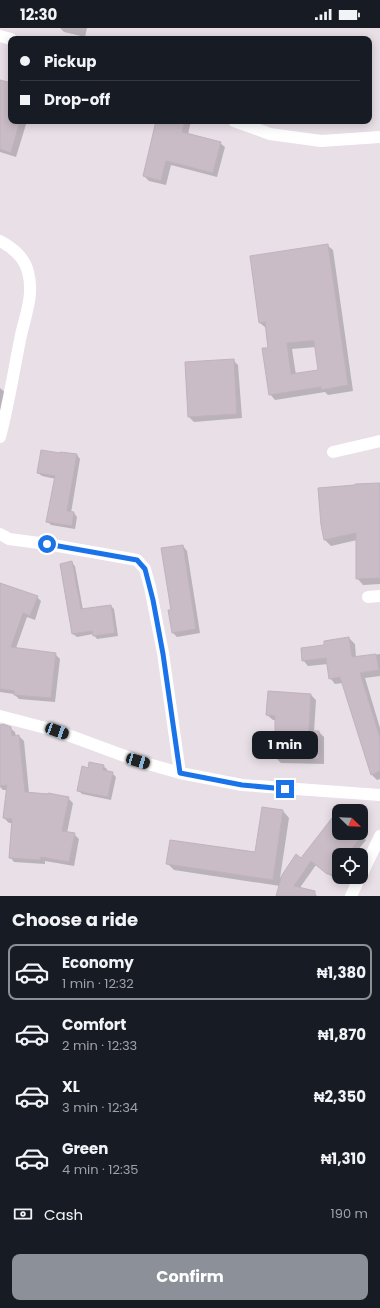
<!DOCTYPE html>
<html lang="en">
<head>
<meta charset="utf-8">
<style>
  body { margin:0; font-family:Poppins,sans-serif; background:#20242c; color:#f1f3f6; height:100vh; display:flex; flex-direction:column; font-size:15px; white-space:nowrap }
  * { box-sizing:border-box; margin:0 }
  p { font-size:13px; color:#9ea1a6 }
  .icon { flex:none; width:22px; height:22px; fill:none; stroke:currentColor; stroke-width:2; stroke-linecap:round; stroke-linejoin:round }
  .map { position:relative; height:868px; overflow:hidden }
  .panel { display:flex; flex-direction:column; background:#171b24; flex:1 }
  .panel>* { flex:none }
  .banner { position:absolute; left:8px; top:8px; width:364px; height:88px; border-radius:8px; box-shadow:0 2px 10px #0003; display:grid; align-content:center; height:88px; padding:0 12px; background:#171b24 }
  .needle { width:26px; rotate:113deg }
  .controls { position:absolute; left:332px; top:776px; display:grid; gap:8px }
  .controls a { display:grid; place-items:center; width:36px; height:36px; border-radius:8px; background:#171b24; box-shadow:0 2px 10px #0003; font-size:20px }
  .end { position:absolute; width:18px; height:18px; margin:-9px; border:5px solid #1a73e8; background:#fff; box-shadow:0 0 0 2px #fff }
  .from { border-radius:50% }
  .bubble { position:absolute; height:28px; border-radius:8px; background:#171b24; box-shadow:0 2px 10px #0003; font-size:13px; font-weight:700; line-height:28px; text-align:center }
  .car { position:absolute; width:12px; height:24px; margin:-12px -6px; border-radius:5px; box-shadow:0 0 3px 1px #0007; background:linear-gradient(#222 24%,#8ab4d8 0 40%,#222 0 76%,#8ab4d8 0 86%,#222 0) }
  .banner b { display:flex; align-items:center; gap:14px; height:38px; font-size:15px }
  .banner b+b { border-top:1px solid #363941 }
  .banner i { width:10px; height:10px; background:#f1f3f6 }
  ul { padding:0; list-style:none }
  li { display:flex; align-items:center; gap:12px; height:56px; margin:0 8px 6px; padding:0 4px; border:2px solid transparent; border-radius:8px }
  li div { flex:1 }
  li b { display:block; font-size:15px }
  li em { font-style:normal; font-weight:700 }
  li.current { border-color:#8c9099 }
  li>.icon { width:36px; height:36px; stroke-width:1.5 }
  h2 { padding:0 12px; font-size:18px; line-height:48px }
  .pay { display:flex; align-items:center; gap:10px; height:44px; padding:0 12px; font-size:15px }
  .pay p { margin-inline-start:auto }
  .primary-button { display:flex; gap:8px; margin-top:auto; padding:8px 12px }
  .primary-button a { flex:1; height:46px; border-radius:8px; background:#8c9099; color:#fff; font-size:16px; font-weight:700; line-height:46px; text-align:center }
  .status { display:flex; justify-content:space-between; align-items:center; height:28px; padding:0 20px; background:#171b24; direction:ltr }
  .status svg { height:11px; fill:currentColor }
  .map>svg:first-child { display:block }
  .shadow { fill:#0003; fill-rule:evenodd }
  .building { fill:#c9bcc6; stroke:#c1b2be; fill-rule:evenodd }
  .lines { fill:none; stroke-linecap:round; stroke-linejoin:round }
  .minor { stroke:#fff; stroke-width:12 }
  .route { stroke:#1a73e8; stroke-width:5 }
</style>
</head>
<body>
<div class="status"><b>12:30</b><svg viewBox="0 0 49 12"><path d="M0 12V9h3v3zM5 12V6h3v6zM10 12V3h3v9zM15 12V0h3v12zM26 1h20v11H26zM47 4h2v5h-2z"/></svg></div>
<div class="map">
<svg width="380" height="868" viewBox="0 0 380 868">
  <rect width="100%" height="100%" fill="#e8dfe7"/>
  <path class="shadow" d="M 60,0 L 87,0 L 85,9 L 64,4 Z
    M 0,53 L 11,56 L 11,93 L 27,93 L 16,129 L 0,124 Z
    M 157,93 L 191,93 L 188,106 L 220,115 L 225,119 L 217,149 L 171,137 L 166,157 L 149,153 L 144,148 Z
    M 327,217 L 333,222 L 353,363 L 328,367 L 325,364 L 275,372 L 270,366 L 269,320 L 266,300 L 260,295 ZM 316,319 L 319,343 L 296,347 L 292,321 Z
    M 233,332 L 238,337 L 242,390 L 194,394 L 189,389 Z
    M 0,360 L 8,367 L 0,402 Z
    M 61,425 L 77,427 L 80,431 L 71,485 L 74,485 L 77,489 L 75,501 L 51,497 L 47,493 L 56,451 L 42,448 L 38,445 Z
    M 380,456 L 380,556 L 363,557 L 357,550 L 357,512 L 331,518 L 325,512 Z
    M 183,518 L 187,523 L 200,605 L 177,609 L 173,605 L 172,583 Z
    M 72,535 L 75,538 L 83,582 L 111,578 L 114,581 L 118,608 L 97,611 L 93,606 L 77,609 L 73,606 L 61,536 Z
    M 0,556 L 37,569 L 41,573 L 35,592 L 27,589 L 16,620 L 55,626 L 60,631 L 55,674 L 19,671 L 14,666 L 0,664 Z
    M 349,610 L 355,616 L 356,630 L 380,626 L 380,648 L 365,650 L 380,700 L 380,751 L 377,752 L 372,747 L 343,655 L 335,656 L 330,650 L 328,636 L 308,638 L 303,632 L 325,618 Z
    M 311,667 L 316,672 L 314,704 L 319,704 L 324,709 L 324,736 L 281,735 L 276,730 L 276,692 L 273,692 L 267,687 Z
    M 0,698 L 10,700 L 15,704 L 16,709 L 19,708 L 24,713 L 29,765 L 68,770 L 73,775 L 67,805 L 74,806 L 79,811 L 74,838 L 45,833 L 45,836 L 14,834 L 10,829 L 12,795 L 9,795 L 4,790 L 7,762 L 3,762 L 0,759 Z
    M 103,738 L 107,741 L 106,744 L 112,745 L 116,749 L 111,772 L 82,766 L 78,762 L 89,741 Z
    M 283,783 L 289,790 L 280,850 L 296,828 L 301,831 L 339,790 L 339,805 L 358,805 L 366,812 L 354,827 L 339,827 L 339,846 L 335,851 L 316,837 L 299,861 L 313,864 L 317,868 L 277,868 L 280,858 L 174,842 L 168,836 L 256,825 Z"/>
  <path class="building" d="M 0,52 L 11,55 L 11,93 L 20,93 L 11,125 L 0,121 Z
    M 156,93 L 185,93 L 182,104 L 221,114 L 213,145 L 166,133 L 161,153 L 143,148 Z
    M 328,216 L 348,357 L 321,362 L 321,359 L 269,367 L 262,320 L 268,320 L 265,294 L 259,295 L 250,228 ZM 309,313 L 314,313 L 318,342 L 291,346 L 287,315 Z
    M 234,331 L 237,386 L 188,389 L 185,334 Z
    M 41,422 L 60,425 L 60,424 L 77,426 L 67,483 L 74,484 L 72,498 L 46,494 L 55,448 L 37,445 Z
    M 380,455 L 380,550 L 356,551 L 356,505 L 324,512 L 321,497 L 318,460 L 355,457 L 355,456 Z
    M 183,517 L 196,601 L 172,605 L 168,582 L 171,582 L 161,520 Z
    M 72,533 L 81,581 L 111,577 L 115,605 L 93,608 L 92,603 L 72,606 L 60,536 Z
    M 0,555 L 38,568 L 30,588 L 23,585 L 11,619 L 56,625 L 51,670 L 14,667 L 14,663 L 0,661 Z
    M 349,609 L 352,629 L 376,626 L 379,642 L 360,645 L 380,710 L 380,743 L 371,747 L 340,649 L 329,651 L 326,630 L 302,633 L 301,620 L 324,617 L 324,613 Z
    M 268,663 L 311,666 L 309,703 L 319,703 L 319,731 L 275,730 L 275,688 L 266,687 Z
    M 3,696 L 11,699 L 12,708 L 19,707 L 25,764 L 48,766 L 48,765 L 69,769 L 62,803 L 75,805 L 69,834 L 41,829 L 40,832 L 9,830 L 12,791 L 3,790 L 7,757 L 0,758 L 0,697 Z
    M 89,734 L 104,737 L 103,742 L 113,744 L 108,769 L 77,763 L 82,738 L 88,740 Z
    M 262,779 L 283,782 L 273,852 L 166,836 L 170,812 L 255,824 Z
    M 339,781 L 339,805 L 364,805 L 347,827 L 339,827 L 339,837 L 332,846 L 327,846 L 311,833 L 294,858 L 315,863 L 315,868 L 276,868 L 282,847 L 296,826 L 301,830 Z"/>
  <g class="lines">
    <path class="minor" d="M 0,8 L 11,11
      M 234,93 L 270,106 L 321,113 L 380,109
      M 0,213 C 12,219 25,230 28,244 C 34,266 26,285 21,307 C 14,341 9,375 0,409
      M 333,424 L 380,413
      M 0,506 L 9,511 L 47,516 L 137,532 L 145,541 L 150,559 L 163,625 L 180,745
      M 368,569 L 380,568
      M 0,688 L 57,703 L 138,733 L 180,745 L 242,757 L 380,767
      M 361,848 L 380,808
      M 351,868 L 360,849"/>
  </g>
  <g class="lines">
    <path class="route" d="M 47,516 L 137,532 L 145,541 L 153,572 L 163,626 L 180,745 L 242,757 L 285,761"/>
  </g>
</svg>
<div class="controls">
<a><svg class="needle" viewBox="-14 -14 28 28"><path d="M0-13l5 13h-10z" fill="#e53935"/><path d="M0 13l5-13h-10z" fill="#9ea1a6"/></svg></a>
<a><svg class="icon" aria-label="locate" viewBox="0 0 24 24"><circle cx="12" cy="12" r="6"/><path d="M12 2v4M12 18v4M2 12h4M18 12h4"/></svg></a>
</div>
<i class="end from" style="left:47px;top:516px"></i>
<i class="end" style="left:285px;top:761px"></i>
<div class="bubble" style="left:252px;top:703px;width:66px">1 min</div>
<i class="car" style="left:57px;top:703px;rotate:110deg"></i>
<i class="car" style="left:138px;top:733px;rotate:106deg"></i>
<div class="banner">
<b><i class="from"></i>Pickup</b>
<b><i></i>Drop-off</b>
</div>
</div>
<section class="panel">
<h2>Choose a ride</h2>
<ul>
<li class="current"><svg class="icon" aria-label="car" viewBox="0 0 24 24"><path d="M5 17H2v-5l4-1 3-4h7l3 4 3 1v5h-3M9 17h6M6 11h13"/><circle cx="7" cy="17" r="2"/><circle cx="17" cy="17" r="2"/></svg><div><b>Economy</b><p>1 min · 12:32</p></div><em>₦1,380</em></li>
<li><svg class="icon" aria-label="car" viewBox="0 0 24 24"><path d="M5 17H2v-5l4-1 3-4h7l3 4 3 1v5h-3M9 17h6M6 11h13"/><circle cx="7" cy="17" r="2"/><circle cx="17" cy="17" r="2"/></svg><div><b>Comfort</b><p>2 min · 12:33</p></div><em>₦1,870</em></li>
<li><svg class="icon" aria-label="car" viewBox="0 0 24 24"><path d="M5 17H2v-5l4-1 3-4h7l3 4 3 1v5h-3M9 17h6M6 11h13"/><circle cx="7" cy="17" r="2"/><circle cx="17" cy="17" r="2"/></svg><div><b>XL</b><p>3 min · 12:34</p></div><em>₦2,350</em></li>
<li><svg class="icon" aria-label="car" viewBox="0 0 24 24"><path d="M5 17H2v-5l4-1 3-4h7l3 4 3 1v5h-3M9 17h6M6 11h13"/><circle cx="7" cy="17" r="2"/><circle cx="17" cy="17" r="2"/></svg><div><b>Green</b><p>4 min · 12:35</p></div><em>₦1,310</em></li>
</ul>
<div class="pay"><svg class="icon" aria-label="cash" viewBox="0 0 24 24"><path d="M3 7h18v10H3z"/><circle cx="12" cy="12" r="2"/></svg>Cash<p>190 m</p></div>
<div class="primary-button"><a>Confirm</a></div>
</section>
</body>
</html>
